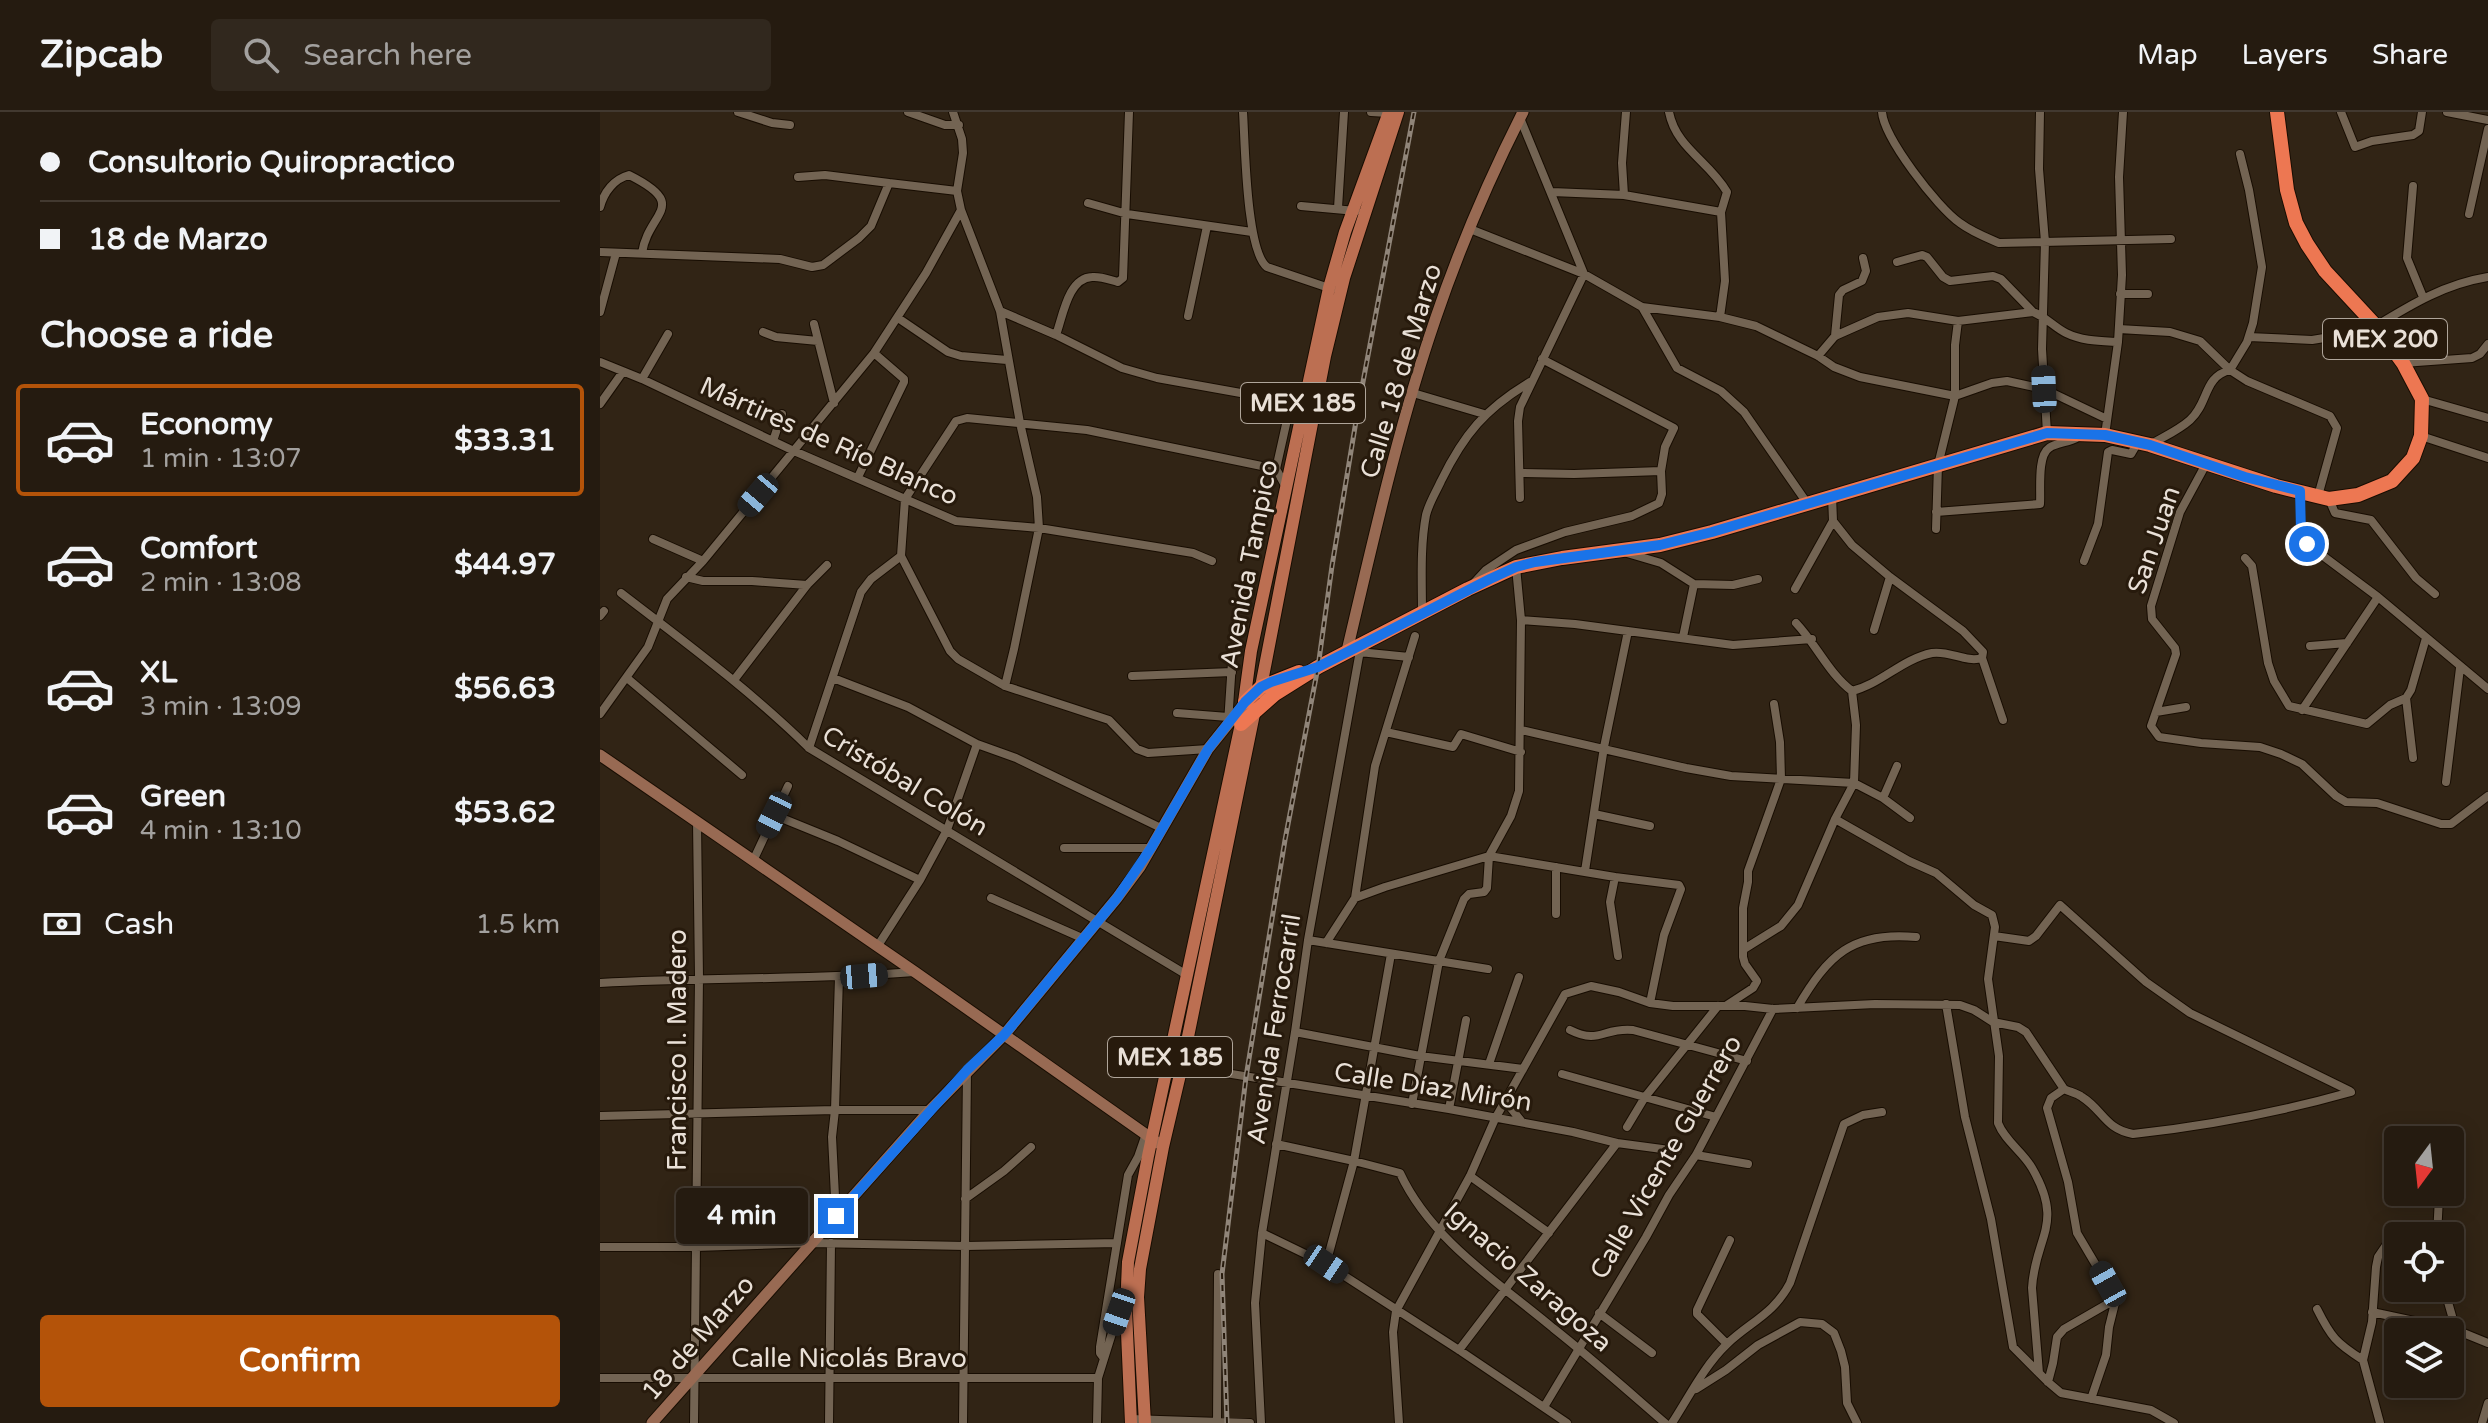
<!DOCTYPE html>
<html lang="en">
<head>
<meta charset="utf-8">
<style>
  body { margin:0; font-family:"Varela Round",sans-serif; background:#31281e; color:#f1f3f6; height:100vh; display:flex; flex-direction:column; font-size:30px; white-space:nowrap }
  * { box-sizing:border-box; margin:0 }
  p { font-size:26px; color:#a3a19f }
  .icon { flex:none; width:44px; height:44px; fill:none; stroke:currentColor; stroke-width:2; stroke-linecap:round; stroke-linejoin:round }
  .map { position:relative; flex:1; overflow:hidden }
  .panel { display:flex; flex-direction:column; background:#251b10; width:600px }
  .panel>* { flex:none }
  .banner { display:grid; align-content:center; height:176px; padding:0 40px; background:#251b10 }
  .needle { width:52px; rotate:195deg }
  .tools { position:absolute; left:1784px; top:1014px; display:grid; gap:16px }
  .tools a { display:grid; place-items:center; width:80px; height:80px; border-radius:8px; background:#251b10; box-shadow:0 4px 20px #0003,0 0 0 2px #423930; font-size:40px }
  .end { position:absolute; width:36px; height:36px; margin:-18px; border:10px solid #1a73e8; background:#fff; box-shadow:0 0 0 4px #fff }
  .from { border-radius:50% }
  .bubble { position:absolute; height:56px; border-radius:8px; background:#251b10; box-shadow:0 4px 20px #0003,0 0 0 2px #423930; font-size:26px; font-weight:700; line-height:56px; text-align:center }
  .car { position:absolute; width:24px; height:48px; margin:-24px -12px; border-radius:10px; box-shadow:0 0 6px 2px #0007; background:linear-gradient(#222 24%,#8ab4d8 0 40%,#222 0 76%,#8ab4d8 0 86%,#222 0) }
  .banner b { display:flex; align-items:center; gap:28px; height:76px; font-size:30px }
  .banner b+b { border-top:2px solid #423930 }
  .banner i { width:20px; height:20px; background:#f1f3f6 }
  ul { padding:0; list-style:none }
  li { display:flex; align-items:center; gap:24px; height:112px; margin:0 16px 12px; padding:0 24px; border:4px solid transparent; border-radius:8px }
  li div { flex:1 }
  li b { display:block; font-size:30px }
  li em { font-style:normal; font-weight:700 }
  li.selected { border-color:#b45309 }
  li>.icon { width:72px; height:72px; stroke-width:1.5 }
  h2 { padding:0 40px; font-size:36px; line-height:96px }
  .pay { display:flex; align-items:center; gap:20px; height:88px; padding:0 40px; font-size:30px }
  .pay p { margin-inline-start:auto }
  .cta { display:flex; gap:16px; margin-top:auto; padding:16px 40px }
  .cta a { flex:1; height:92px; border-radius:8px; background:#b45309; color:#fff; font-size:32px; font-weight:700; line-height:92px; text-align:center }
  header { display:flex; align-items:center; gap:48px; box-sizing:border-box; height:112px; padding:0 40px; background:#251b10; border-bottom:2px solid #423930 }
  header strong { font-size:38px }
  nav { display:flex; gap:44px; margin-inline-start:auto; font-size:28px }
  .search { width:560px; height:72px; background:#31281e; display:flex; align-items:center; gap:20px; box-sizing:border-box; padding:0 28px; border-radius:8px; color:#a3a19f; font-size:30px }
  main { display:flex; flex:1; min-height:0 }
  .map>svg:first-child { display:block }
  .lines { fill:none; stroke-linecap:round; stroke-linejoin:round }
  .street-casing { stroke:#180d02; stroke-width:10 }
  .secondary-casing { stroke:#180d02; stroke-width:13 }
  .primary-casing { stroke:#180d02; stroke-width:14 }
  .highway-casing { stroke:#180d02; stroke-width:16 }
  .street { stroke:#736453; stroke-width:8 }
  .secondary { stroke:#986a53; stroke-width:11 }
  .primary { stroke:#bc6f52; stroke-width:12 }
  .highway { stroke:#ed7752; stroke-width:14 }
  .rail-casing { stroke:#908579; stroke-width:5 }
  .rail { stroke:#271a0c; stroke-width:2; stroke-dasharray:6; stroke-linecap:butt }
  .route { stroke:#1a73e8; stroke-width:10 }
  .labels { text-anchor:middle; dominant-baseline:central; stroke-width:6; stroke-linejoin:round; paint-order:stroke }
  .shield { fill:#271a0c; stroke:#afa59a; stroke-width:2 }
  .shield-label { font-size:24px; font-weight:bold; fill:#e9e0d7 }
  .street-label { font-size:26px; fill:#e9e0d7; stroke:#271a0c }
</style>
</head>
<body>
<header>
<strong>Zipcab</strong>
<div class="search"><svg class="icon" aria-label="search" viewBox="0 0 24 24"><circle cx="10" cy="10" r="6"/><path d="M15 15l6 6"/></svg>Search here</div>
<nav><a>Map</a><a>Layers</a><a>Share</a></nav>
</header>
<main>
<section class="panel">
<div class="banner">
<b><i class="from"></i>Consultorio Quiropractico</b>
<b><i></i>18 de Marzo</b>
</div>
<h2>Choose a ride</h2>
<ul>
<li class="selected"><svg class="icon" aria-label="car" viewBox="0 0 24 24"><path d="M5 17H2v-5l4-1 3-4h7l3 4 3 1v5h-3M9 17h6M6 11h13"/><circle cx="7" cy="17" r="2"/><circle cx="17" cy="17" r="2"/></svg><div><b>Economy</b><p>1 min · 13:07</p></div><em>$33.31</em></li>
<li><svg class="icon" aria-label="car" viewBox="0 0 24 24"><path d="M5 17H2v-5l4-1 3-4h7l3 4 3 1v5h-3M9 17h6M6 11h13"/><circle cx="7" cy="17" r="2"/><circle cx="17" cy="17" r="2"/></svg><div><b>Comfort</b><p>2 min · 13:08</p></div><em>$44.97</em></li>
<li><svg class="icon" aria-label="car" viewBox="0 0 24 24"><path d="M5 17H2v-5l4-1 3-4h7l3 4 3 1v5h-3M9 17h6M6 11h13"/><circle cx="7" cy="17" r="2"/><circle cx="17" cy="17" r="2"/></svg><div><b>XL</b><p>3 min · 13:09</p></div><em>$56.63</em></li>
<li><svg class="icon" aria-label="car" viewBox="0 0 24 24"><path d="M5 17H2v-5l4-1 3-4h7l3 4 3 1v5h-3M9 17h6M6 11h13"/><circle cx="7" cy="17" r="2"/><circle cx="17" cy="17" r="2"/></svg><div><b>Green</b><p>4 min · 13:10</p></div><em>$53.62</em></li>
</ul>
<div class="pay"><svg class="icon" aria-label="cash" viewBox="0 0 24 24"><path d="M3 7h18v10H3z"/><circle cx="12" cy="12" r="2"/></svg>Cash<p>1.5 km</p></div>
<div class="cta"><a>Confirm</a></div>
</section>
<div class="map">
<svg width="1888" height="1311" viewBox="0 0 1888 1311">
  <rect width="100%" height="100%" fill="#312415"/>
  <g class="lines">
    <defs>
      <path id="street" d="M 138,0 L 172,11 L 190,13
        M 308,0 L 345,13 L 359,13
        M 353,0 L 362,27 L 363,41 L 357,79 L 361,98 L 400,199 L 420,311 L 437,385 L 439,416 L 414,537 L 405,574
        M 643,0 C 645,30 646,139 667,155 L 732,177
        M 771,0 L 788,1
        M 1069,0 C 1076,36 1109,49 1127,80 L 1121,100 L 1125,169 L 1120,205
        M 1282,0 C 1284,26 1337,95 1360,111 C 1372,120 1385,125 1399,131 L 1571,127
        M 1440,0 L 1439,57 L 1445,130 L 1442,237 L 1447,321
        M 1741,0 L 1755,35 L 1772,29 L 1813,23 L 1819,19 L 1822,0
        M 1847,0 L 1888,8
        M 198,65 L 225,63 L 289,71
        M 1813,74 L 1807,146 L 1823,185
        M 952,80 L 1024,83 L 1121,100
        M 1024,83 L 1022,51 L 1026,0
        M 488,91 L 527,102 L 652,120
        M 701,94 L 756,99
        M 0,95 C 4,80 14,67 29,63 C 91,94 48,100 42,141
        M 738,96 L 744,0
        M 1869,102 L 1888,17
        M 870,117 L 984,162 L 1042,195 L 1120,205 L 1156,214 L 1218,244 L 1234,255 L 1260,265 L 1355,284 L 1392,271 L 1407,269 L 1444,277 L 1507,307
        M 0,140 L 180,147 L 212,155 L 223,153 L 259,126 L 271,114 L 289,71 L 357,79
        M 1297,150 L 1322,143 L 1327,145 L 1343,165 L 1350,169 L 1393,164 L 1401,167 L 1433,200
        M 1520,182 L 1548,182
        M 1042,195 L 1077,256 L 1121,279 L 1144,300 L 1207,391
        M 400,199 L 456,223 L 522,256 L 557,266 L 691,290
        M 0,200 L 16,141
        M 588,204 L 607,114
        M 298,206 L 348,240 L 361,244 L 407,248
        M 214,212 L 234,291
        M 1776,214 C 1812,192 1845,172 1888,165
        M 1519,217 L 1570,220 L 1600,229 L 1630,258 L 1647,269 L 1730,304 L 1737,316 L 1718,384
        M 163,220 L 176,225 L 218,229
        M 456,223 C 463,204 468,166 492,165 C 501,164 510,168 518,170 L 523,166 L 529,0
        M 1235,224 L 1239,183 L 1243,178 L 1262,169 L 1266,159 L 1263,146
        M 1649,225 L 1712,228 L 1755,221
        M 1218,244 L 1235,224 L 1278,205 L 1308,201 L 1358,209 L 1433,200 C 1446,205 1454,215 1466,221 C 1482,229 1500,229 1518,230
        M 0,250 L 42,267 L 194,339 L 356,409 L 439,416 L 593,441 L 612,449
        M 1803,251 L 1872,246 L 1880,242 L 1888,232
        M 42,267 L 68,222
        M 813,281 L 884,302
        M 1822,287 L 1888,306
        M 0,292 L 22,261
        M 1505,323 L 1518,230 L 1522,163 L 1519,65 L 1523,0
        M 1821,324 L 1888,346
        M 173,329 L 182,302
        M 1550,333 C 1563,325 1579,318 1590,308 C 1609,291 1603,265 1630,258 L 1647,230 L 1653,211 L 1662,155 L 1649,78 L 1640,42
        M 1606,352 L 1580,400 L 1551,494 L 1552,507 L 1575,536 L 1576,542 L 1551,614 L 1559,625 L 1601,631 L 1660,635 L 1681,642 L 1702,652 L 1736,684 L 1746,690 L 1777,691 L 1841,712 L 1851,712 L 1888,684
        M 920,361 L 974,362 L 1061,359
        M 258,365 L 304,270 L 304,267 L 274,241
        M 686,375 L 676,357 L 691,290 L 695,289
        M 1700,379 L 1701,420 L 1707,432 L 1778,485 L 1888,577
        M 1232,384 L 1233,409 L 1252,433 L 1290,465 L 1363,519 L 1383,540 L 1382,546 L 1403,608
        M 920,386 L 918,309 L 920,295 L 984,162 L 920,6
        M 1729,387 L 1735,401 L 1771,408 L 1816,466 L 1835,482
        M 1336,400 L 1440,392 C 1441,379 1437,344 1449,336 C 1457,330 1469,331 1478,325
        M 1336,417 L 1338,353 L 1355,284 L 1355,233 L 1358,209
        M 53,427 L 103,449
        M 1027,441 L 1061,451 L 1094,472 L 1133,473 L 1158,467
        M 1645,446 L 1652,454 L 1668,551 L 1674,569 L 1689,594 L 1767,612 L 1790,593 L 1806,586 L 1811,578 L 1826,526
        M 1484,449 L 1498,412 L 1508,340 L 1512,338 L 1531,342 L 1538,330
        M 86,465 L 103,469 L 152,469 L 207,473
        M 874,471 L 886,458 L 916,438 L 965,420 L 1032,404 L 1059,391 L 1062,382 L 1061,359 L 1065,335 L 1074,316 L 942,247
        M 1195,477 L 1233,409
        M 21,481 C 86,531 151,579 209,636 L 587,863
        M 822,502 C 822,469 820,435 826,403 C 829,391 836,380 841,369 C 864,322 885,297 930,270
        M 0,504 L 4,499
        M 921,508 L 975,512 L 1133,533 L 1212,527
        M 1196,511 C 1216,532 1229,562 1252,579 C 1281,572 1302,547 1332,541 C 1349,538 1366,551 1382,546
        M 1274,518 L 1290,465
        M 1083,525 L 1094,472
        M 1710,534 L 1747,531
        M 759,540 L 809,545
        M 532,564 L 632,560
        M 27,566 L 142,663
        M 233,566 L 308,595 L 377,632 L 416,646 L 561,716
        M 134,568 L 207,473 L 227,453
        M 1806,586 L 1813,646
        M 1702,598 L 1778,485
        M 1556,600 L 1586,595
        M 577,601 L 628,605
        M 0,602 L 48,535 L 67,487 L 103,449 L 274,241 L 326,161 L 361,98
        M 628,611 L 632,550
        M 921,618 L 1086,656 L 1131,664 L 1254,671 L 1283,686 L 1310,706
        M 786,620 L 853,635 L 861,622 L 921,640
        M 209,636 L 261,480 L 271,467 L 301,444
        M 608,637 L 548,641 L 537,637 L 509,608 L 405,574 L 358,547 L 350,539 L 301,444 L 305,387 L 356,309 L 367,306 L 487,318 L 676,357
        M 1846,670 L 1860,556
        M 1283,686 L 1297,654
        M 994,702 L 1050,714
        M 174,703 L 238,729 L 320,768
        M 1235,707 L 1309,749 L 1336,761 L 1374,793 L 1392,803 L 1395,815 L 1388,867 L 1399,944 L 1398,1011 C 1405,1029 1422,1039 1432,1056 C 1465,1113 1435,1124 1432,1176 L 1439,1261
        M 464,736 L 551,736
        M 153,749 L 188,674
        M 985,759 L 1004,635 L 1028,519
        M 1015,765 L 1010,790 L 1018,844
        M 391,786 L 482,826
        M 755,786 L 785,775 L 889,744 L 1015,765 L 1079,773 L 1081,777 L 1064,823 L 1050,891
        M 956,802 L 956,755
        M 1394,824 L 1429,829 L 1436,824 L 1460,793 L 1546,870 L 1590,901 L 1750,979
        M 708,828 L 888,857
        M 726,831 L 755,786 L 775,654 L 815,524
        M 277,835 L 320,768 L 347,718 L 377,632
        M 1144,837 L 1181,814 L 1198,793 L 1235,707 L 1254,671 L 1256,613 L 1252,579
        M 0,871 C 105,865 210,868 314,860
        M 1346,892 L 1365,1005 L 1391,1107 L 1413,1235 L 1448,1270 L 1461,1281 L 1551,1298 L 1574,1311
        M 1127,893 L 1153,876 L 1157,869 L 1145,852 L 1143,845 L 1143,796 L 1148,770 L 1148,759 L 1181,667 L 1180,630 L 1174,592
        M 1197,896 C 1228,843 1252,819 1316,825
        M 970,918 C 1000,933 1003,915 1033,918 L 1147,949
        M 695,920 L 820,944 L 923,957
        M 889,952 L 919,865
        M 582,954 L 849,997 L 973,1020 L 1017,1031 L 1077,1039
        M 962,962 L 1116,1005
        M 909,983 L 910,995 L 922,1010
        M 812,992 L 839,849 L 864,787 L 869,782 L 884,780 L 887,776 L 889,744 L 911,704 L 919,679 L 921,508 L 916,455
        M 849,997 L 866,908
        M 0,1004 L 235,998 L 330,998
        M 1027,1015 L 1045,985 L 1118,894
        M 676,1032 L 754,1049 L 800,1061 C 831,1128 898,1170 953,1216 C 991,1246 1028,1279 1065,1311
        M 1096,1043 L 1148,1052
        M 870,1064 L 949,1121
        M 365,1087 L 404,1059 L 431,1035
        M 236,1104 L 232,1025 L 235,998 L 239,865
        M 662,1121 L 726,1152 L 859,1238 L 967,1311
        M 1837,1124 L 1839,1085
        M 0,1135 L 96,1135 L 212,1131 L 366,1134 L 517,1131
        M 726,1152 L 754,1049 L 791,842
        M 1844,1176 L 1856,1218
        M 1516,1187 L 1477,1121 L 1468,1070 L 1447,996 L 1451,986 L 1464,977 C 1470,980 1477,981 1482,985 C 1503,998 1505,1017 1533,1022 C 1606,1014 1680,1000 1751,980
        M 1717,1197 C 1731,1225 1736,1231 1763,1248
        M 1772,1200 L 1856,1218 L 1888,1231
        M 999,1201 L 1052,1241
        M 1127,1232 L 1097,1202 L 1097,1198 L 1130,1128
        M 859,1238 L 1017,1031
        M 503,1245 L 500,1241 L 500,1235 L 528,1063 L 538,1045 L 546,1022
        M 0,1266 L 498,1266
        M 1448,1270 L 1453,1251 L 1457,1225 L 1464,1217 L 1516,1187
        M 1096,1277 L 1126,1258 L 1158,1233 L 1200,1210 L 1222,1212 L 1234,1221 L 1241,1239 L 1245,1255 L 1247,1291 L 1257,1311
        M 1491,1287 L 1506,1243 L 1509,1215 L 1516,1187
        M 944,1295 L 1046,1125 L 1069,1083 L 1096,1043 L 1173,897
        M 530,1307 L 650,1311
        M 94,1311 L 99,866 L 97,710
        M 229,1311 L 231,1131
        M 363,1311 L 367,960
        M 497,1311 L 498,1266 L 523,1186
        M 617,1311 L 618,1162
        M 661,1311 L 655,1191 L 662,1121 L 695,920 L 708,828 L 761,533
        M 799,1311 L 793,1220 L 796,1199 L 870,1064 L 895,1007 L 965,882 L 991,874 L 1019,880 L 1050,891 L 1073,894 L 1145,894 L 1173,897 L 1275,892 L 1360,893 L 1374,898 L 1393,910 L 1418,915 L 1426,920 L 1464,977
        M 1072,1311 C 1089,1285 1104,1254 1127,1232 C 1150,1210 1174,1202 1190,1171 L 1244,1012 L 1263,1003 L 1282,1000
        M 1780,1311 L 1763,1248 L 1772,1210 L 1776,1155 L 1778,1145 L 1793,1123
        M 1882,1311 L 1888,1291"/>
      <path id="secondary" d="M 747,539 C 773,429 798,316 835,208 C 859,137 889,67 923,0
        M 0,643 L 315,860 L 558,1031
        M 52,1311 L 330,998 L 404,923 L 517,786 L 540,755 L 608,637 L 645,591"/>
      <path id="primary" d="M 660,580 L 725,244 L 744,166 L 798,0
        M 531,1311 L 526,1198 L 528,1150 L 548,1044 L 641,612 L 651,539 L 729,176 L 745,120 L 789,0
        M 545,1311 L 538,1185 L 540,1157 L 563,1035 L 582,954 L 655,597"/>
      <path id="highway" d="M 645,590 L 661,575 L 699,560
        M 641,612 L 675,582 L 718,555 L 868,477 L 916,455 L 962,446 L 1060,433 L 1112,420 L 1447,321 L 1505,323 L 1550,333 L 1676,374 L 1729,387 L 1758,383 L 1792,369 L 1813,346 L 1821,324 L 1822,287 L 1803,251 L 1776,214 L 1725,159 L 1707,132 L 1696,111 L 1687,78 L 1677,0"/>
    </defs>
    <use href="#street" class="street-casing"/>
    <use href="#secondary" class="secondary-casing"/>
    <use href="#primary" class="primary-casing"/>
    <use href="#highway" class="highway-casing"/>
    <use href="#street" class="street"/>
    <use href="#secondary" class="secondary"/>
    <use href="#primary" class="primary"/>
    <use href="#highway" class="highway"/>
    <defs>
      <path id="rail" d="M 627,1311 L 622,1162 L 646,965 L 685,728 L 718,555 L 732,454 L 759,291 L 814,0"/>
    </defs>
    <use href="#rail" class="rail-casing"/>
    <use href="#rail" class="rail"/>
  </g>
  <g class="lines">
    <path class="route" d="M 236,1104 L 367,958 L 404,923 L 517,786 L 551,736 L 608,637 L 645,590 L 661,575 L 671,570 L 718,555 L 890,467 L 916,455 L 935,450 L 1060,433 L 1112,420 L 1447,321 L 1505,323 L 1550,333 L 1645,365 L 1700,379 L 1701,420 L 1707,432"/>
  </g>
  <g class="labels">
    <g class="shield">
      <rect x="1723" y="207" width="124" height="40" rx="6"/>
      <rect x="641" y="271" width="124" height="40" rx="6"/>
      <rect x="508" y="925" width="124" height="40" rx="6"/>
    </g>
    <g class="shield-label">
      <text x="1785" y="227">MEX 200</text>
      <text x="703" y="291">MEX 185</text>
      <text x="570" y="945">MEX 185</text>
    </g>
    <g class="street-label">
      <text transform="translate(801 259) rotate(-73)">Calle 18 de Marzo</text>
      <text transform="translate(229 329) rotate(24)">Mártires de Río Blanco</text>
      <text transform="translate(1554 428) rotate(-71)">San Juan</text>
      <text transform="translate(649 452) rotate(-79)">Avenida Tampico</text>
      <text transform="translate(305 669) rotate(31)">Cristóbal Colón</text>
      <text transform="translate(674 917) rotate(-81)">Avenida Ferrocarril</text>
      <text transform="translate(77 938) rotate(-90)">Francisco I. Madero</text>
      <text transform="translate(833 975) rotate(9)">Calle Díaz Mirón</text>
      <text transform="translate(1066 1045) rotate(-60)">Calle Vicente Guerrero</text>
      <text transform="translate(928 1165) rotate(41)">Ignacio Zaragoza</text>
      <text transform="translate(98 1226) rotate(-49)">18 de Marzo</text>
      <text x="249" y="1246">Calle Nicolás Bravo</text>
    </g>
  </g>
</svg>
<div class="tools">
<a><svg class="needle" viewBox="-14 -14 28 28"><path d="M0-13l5 13h-10z" fill="#e53935"/><path d="M0 13l5-13h-10z" fill="#a3a19f"/></svg></a>
<a><svg class="icon" aria-label="locate" viewBox="0 0 24 24"><circle cx="12" cy="12" r="6"/><path d="M12 2v4M12 18v4M2 12h4M18 12h4"/></svg></a>
<a><svg class="icon" aria-label="layers" viewBox="0 0 24 24"><path d="M12 4l9 5-9 5-9-5zM3 14l9 5 9-5"/></svg></a>
</div>
<i class="end from" style="left:1707px;top:432px"></i>
<i class="end" style="left:236px;top:1104px"></i>
<div class="bubble" style="left:76px;top:1076px;width:132px">4 min</div>
<i class="car" style="left:1444px;top:277px;rotate:357deg"></i>
<i class="car" style="left:158px;top:383px;rotate:220deg"></i>
<i class="car" style="left:174px;top:703px;rotate:206deg"></i>
<i class="car" style="left:264px;top:864px;rotate:85deg"></i>
<i class="car" style="left:726px;top:1152px;rotate:124deg"></i>
<i class="car" style="left:1508px;top:1172px;rotate:331deg"></i>
<i class="car" style="left:519px;top:1200px;rotate:199deg"></i>
</div>
</main>
</body>
</html>
